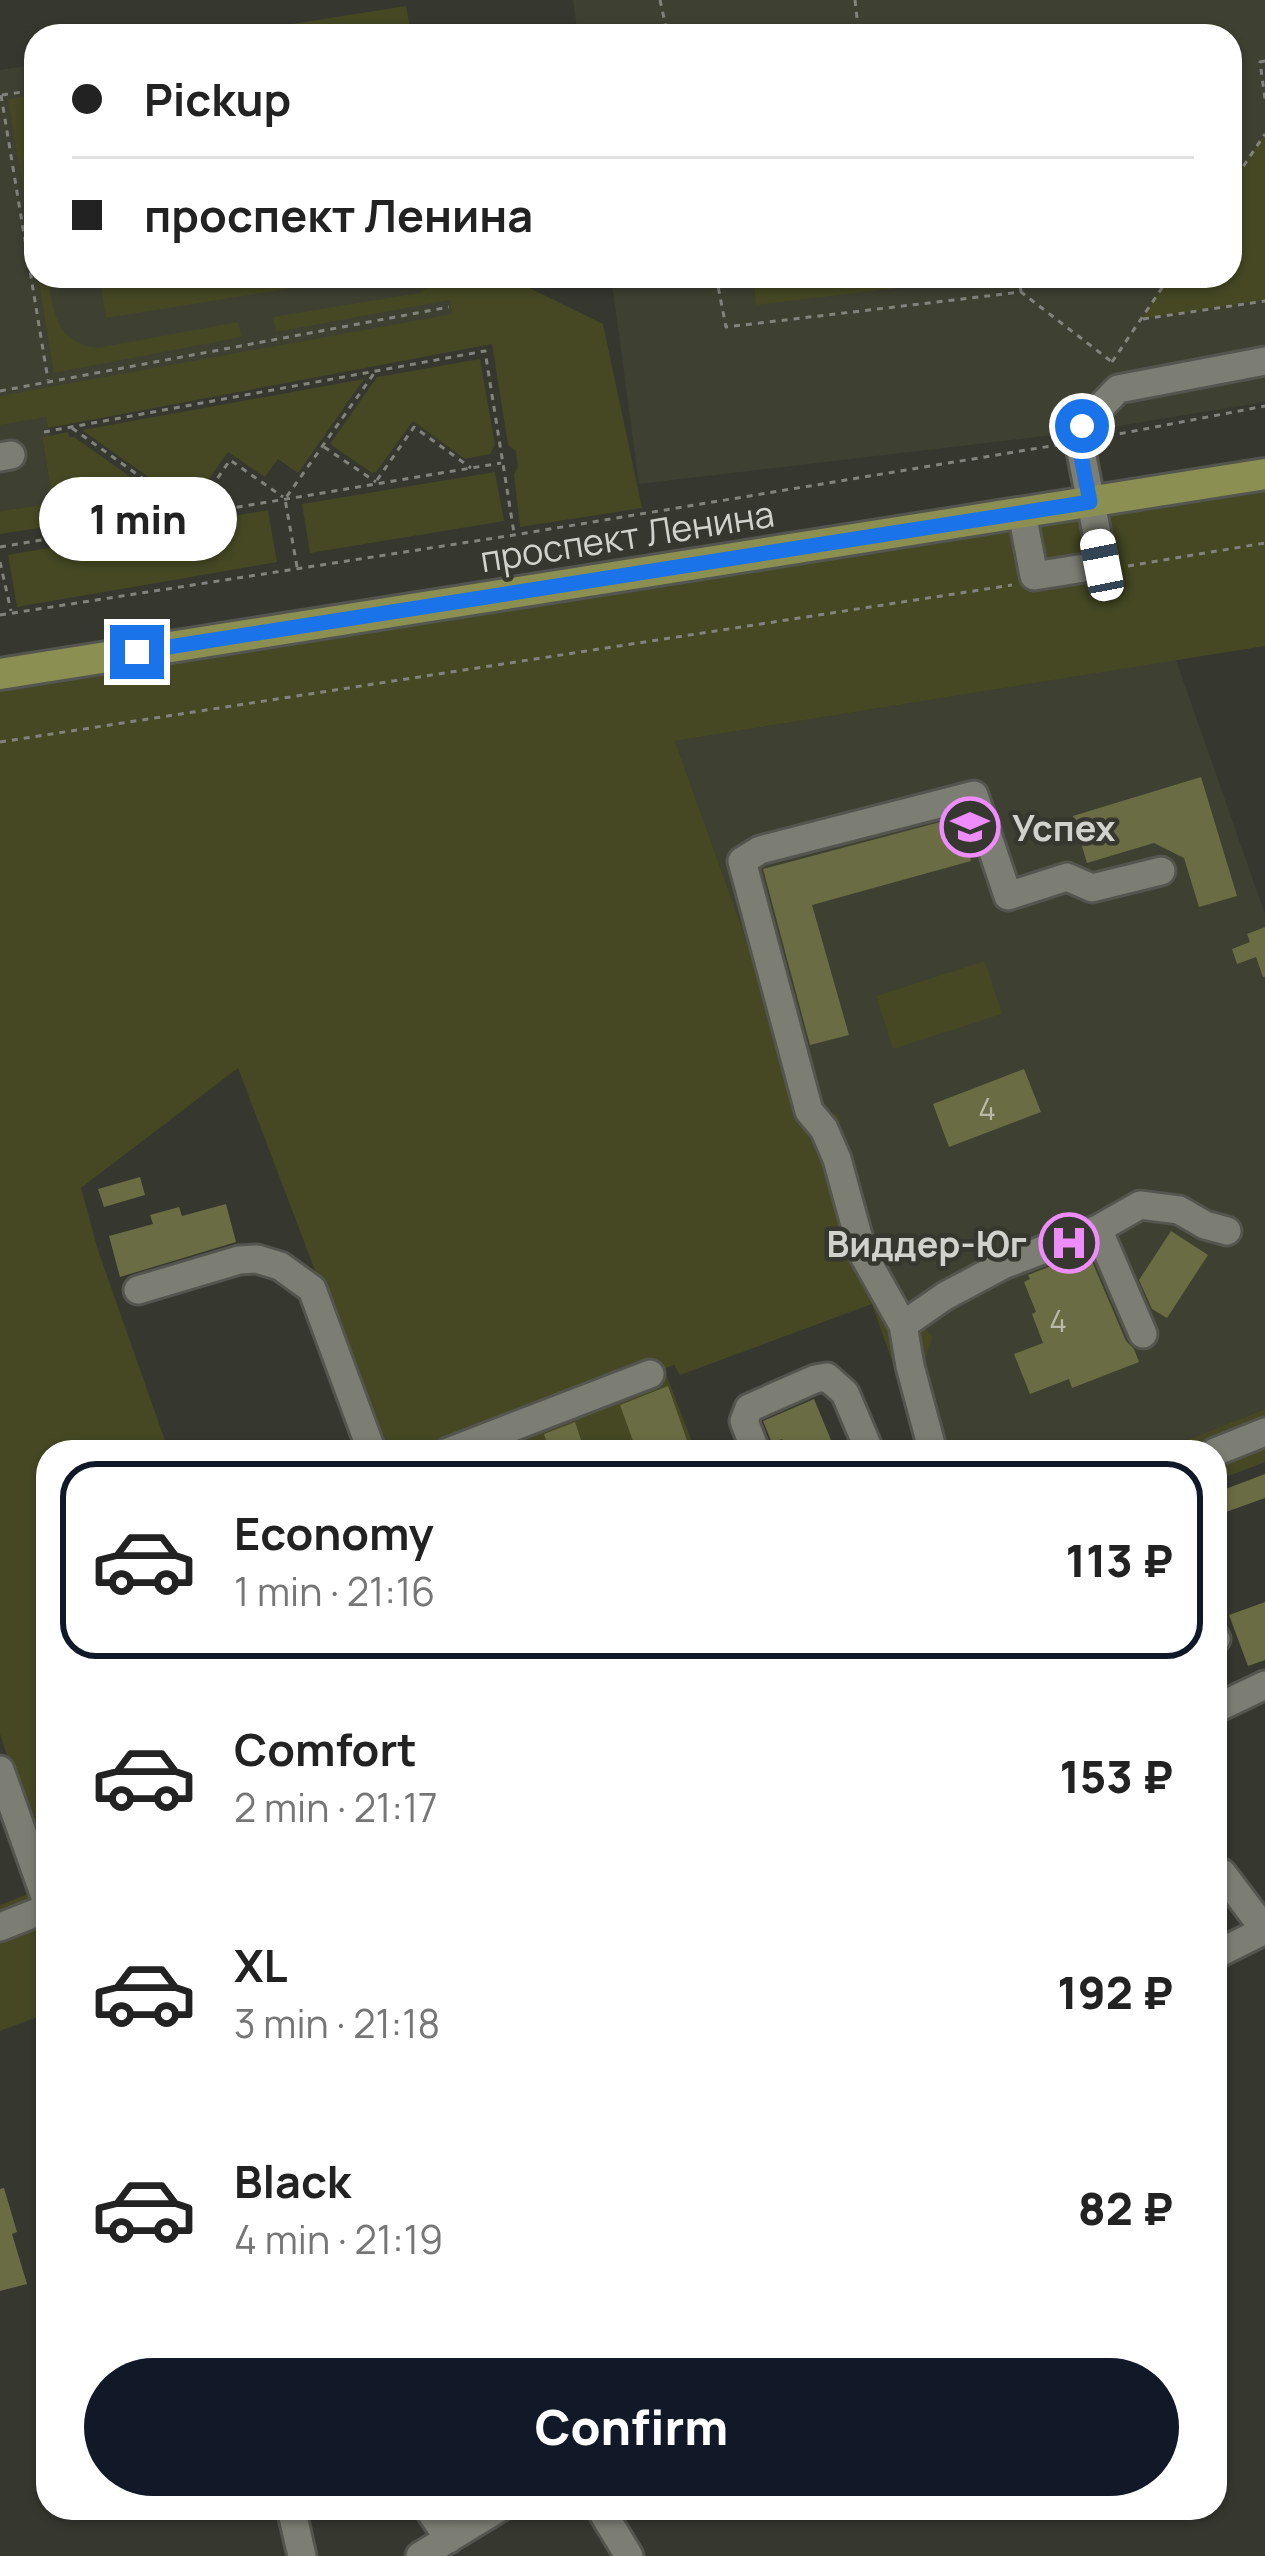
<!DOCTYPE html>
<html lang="en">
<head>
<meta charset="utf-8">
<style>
  body { margin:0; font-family:Manrope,sans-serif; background:#f2f2f2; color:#222; height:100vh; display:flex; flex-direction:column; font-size:45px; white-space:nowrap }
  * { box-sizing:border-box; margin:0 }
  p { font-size:39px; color:#767676 }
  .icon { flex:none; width:66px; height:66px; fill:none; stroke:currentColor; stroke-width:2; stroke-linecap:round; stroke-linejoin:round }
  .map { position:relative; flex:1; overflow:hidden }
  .drawer { position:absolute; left:36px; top:1440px; width:1191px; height:1080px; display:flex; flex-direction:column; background:#fff; border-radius:36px; box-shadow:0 3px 9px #0004 }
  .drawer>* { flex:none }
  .guide { position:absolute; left:24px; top:24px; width:1218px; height:264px; border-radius:36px; box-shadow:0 3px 9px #0004; display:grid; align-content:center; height:264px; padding:0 48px; background:#fff }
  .end { position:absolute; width:54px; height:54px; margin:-27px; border:15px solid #1a73e8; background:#fff; box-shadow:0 0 0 6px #fff }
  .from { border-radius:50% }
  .bubble { position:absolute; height:84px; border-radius:42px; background:#fff; box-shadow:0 3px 9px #0004; font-size:39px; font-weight:800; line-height:84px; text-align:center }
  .car { position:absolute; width:36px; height:72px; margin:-36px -18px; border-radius:15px; box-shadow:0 0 9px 3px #0007; background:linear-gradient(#fff 24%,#345 0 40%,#fff 0 76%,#345 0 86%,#fff 0) }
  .guide b { display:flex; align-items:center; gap:42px; height:114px; font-size:45px }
  .guide b+b { border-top:3px solid #e0e0e0 }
  .guide i { width:30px; height:30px; background:#222 }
  ul { padding:21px 0 0; list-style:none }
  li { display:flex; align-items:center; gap:36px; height:198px; margin:0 24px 18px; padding:0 24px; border:6px solid transparent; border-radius:36px }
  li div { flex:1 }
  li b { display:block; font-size:45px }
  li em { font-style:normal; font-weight:800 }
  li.on { border-color:#111827 }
  li>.icon { width:108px; height:108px; stroke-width:1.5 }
  .primary-button { display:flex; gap:24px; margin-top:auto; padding:24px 48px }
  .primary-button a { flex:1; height:138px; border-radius:72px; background:#111827; color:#fff; font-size:48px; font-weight:800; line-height:138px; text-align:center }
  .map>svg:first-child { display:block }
  .built { fill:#3e4031 }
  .green { fill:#454823 }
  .building { fill:#6a6d43 }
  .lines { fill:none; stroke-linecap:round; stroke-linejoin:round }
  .minor-casing { stroke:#54554e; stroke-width:33 }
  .major-casing { stroke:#54554e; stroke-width:36 }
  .path { stroke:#83837d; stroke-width:3; stroke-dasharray:6 6; stroke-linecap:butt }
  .minor { stroke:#7c7d73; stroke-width:27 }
  .major { stroke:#8b8f52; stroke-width:30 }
  .route { stroke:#1a73e8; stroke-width:15 }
  .labels { text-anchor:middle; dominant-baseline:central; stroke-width:9; stroke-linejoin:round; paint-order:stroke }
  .number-label { font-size:30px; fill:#b8b9aa }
  .street-label { font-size:36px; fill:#d2d2cd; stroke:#36372f }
  .poi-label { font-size:36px; font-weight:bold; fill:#d2d2cd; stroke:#36372f; text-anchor:start }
</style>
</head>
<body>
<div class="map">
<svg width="1265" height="2556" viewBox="0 0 1265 2556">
  <rect width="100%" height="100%" fill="#36372f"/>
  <path class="built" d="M 573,0 L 1265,0 L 1265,402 L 1088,431 L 639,484 L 611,276 L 1230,276 L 1230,36 L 578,36 Z
    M 36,64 L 36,276 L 457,276 L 470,342 L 46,417 L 50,436 L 42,438 L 53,503 L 0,511 L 0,70 Z
    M 1176,660 L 1265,914 L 1265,1409 L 1156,1452 L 947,1452 L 928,1388 L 926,1356 L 894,1295 L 851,1192 L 837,1114 L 811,1122 L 675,741 Z"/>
  <path class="green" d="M 406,6 L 412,36 L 403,36 L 400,26 L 335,36 L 216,36 Z
    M 36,95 L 36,117 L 27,131 L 25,142 L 36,206 L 36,265 L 8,99 Z
    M 1265,134 L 1265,300 L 1141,319 L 1170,276 L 1230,276 L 1230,186 Z
    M 38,276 L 48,276 C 53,310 56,343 97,348 L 238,322 L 242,337 L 54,373 Z
    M 99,276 L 369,276 L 106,318 Z
    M 438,276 L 505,276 L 603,324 L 642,508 L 520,527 L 514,474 L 518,467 L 516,451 L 508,445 L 492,344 L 48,428 L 46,417 L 0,425 L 0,396 L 452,314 L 450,300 L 276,332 L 273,317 L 419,293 L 431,285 Z
    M 753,276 L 999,276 L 756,305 Z
    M 480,359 L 495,445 L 490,454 L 465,459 L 413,421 L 376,472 L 372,473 L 330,444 L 377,377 Z
    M 364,379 L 298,473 L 278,459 L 265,477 L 228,452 L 191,504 L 188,505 L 82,430 Z
    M 68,432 L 69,437 L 74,437 L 173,507 L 0,534 L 0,511 L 53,503 L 42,437 Z
    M 495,472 L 504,521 L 310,553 L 302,504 Z
    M 1265,474 L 1265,646 L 675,741 L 811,1121 L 838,1113 L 851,1192 L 894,1294 L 933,1337 L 926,1356 L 928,1388 L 947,1452 L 924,1452 L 872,1304 L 680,1375 L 674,1365 L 664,1369 L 696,1452 L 384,1452 L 238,1068 L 81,1188 L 98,1250 L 169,1452 L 48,1452 L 48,1884 L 0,1734 L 0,674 Z
    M 268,510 L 277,562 L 17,607 L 8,555 Z
    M 985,961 L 1002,1014 L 893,1049 L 876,996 Z
    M 1265,1409 L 1265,1462 L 1215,1481 L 1215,1452 L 1156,1452 Z
    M 48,1886 L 48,2013 L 0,2031 L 0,1905 Z"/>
  <path class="building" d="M 1201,777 L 1237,896 L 1199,907 L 1184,858 L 1154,843 L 1087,863 L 1073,816 Z
    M 959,817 L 971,861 L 812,905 L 849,1035 L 810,1045 L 763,869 Z
    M 1265,927 L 1265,977 L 1263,977 L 1256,957 L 1237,964 L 1232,949 L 1250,942 L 1247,934 Z
    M 1024,1069 L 1041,1112 L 949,1147 L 933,1104 Z
    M 140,1177 L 145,1195 L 104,1207 L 98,1189 Z
    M 226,1204 L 236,1242 L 120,1277 L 109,1236 L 153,1224 L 150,1215 L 179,1207 L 182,1216 Z
    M 1171,1231 L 1208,1255 L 1167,1318 L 1152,1309 L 1139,1280 Z
    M 1088,1252 L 1126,1341 L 1134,1349 L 1139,1362 L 1072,1388 L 1069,1379 L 1030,1394 L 1014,1354 L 1043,1343 L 1032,1314 L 1036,1312 L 1024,1282 L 1030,1279 L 1028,1275 Z
    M 668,1386 L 691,1452 L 637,1452 L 620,1405 Z
    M 814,1399 L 836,1452 L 787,1452 L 782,1439 L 772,1443 L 763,1421 Z
    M 575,1422 L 585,1452 L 550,1452 L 544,1434 Z
    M 1265,1474 L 1265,1498 L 1215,1516 L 1215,1493 Z
    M 1265,1602 L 1265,1660 L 1248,1666 L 1229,1615 Z
    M 4,2188 L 17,2232 L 12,2234 L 27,2284 L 0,2291 L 0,2189 Z"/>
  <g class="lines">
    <defs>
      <path id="minor" d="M 0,457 L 11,455
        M 1022,513 L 1034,576 L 1103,565 L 1079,441 L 1082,426 L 1118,389 L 1265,361
        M 1098,1229 L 1143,1334
        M 138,1290 L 239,1260 L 257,1259 L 280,1266 L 312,1289 L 372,1452
        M 903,1325 L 945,1296 L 1003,1265 L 1098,1229 L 1140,1205 L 1179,1210 L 1205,1225 L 1227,1231
        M 448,1452 L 650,1374
        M 756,1452 L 744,1421 L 749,1408 L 815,1379 L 827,1377 L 845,1393 L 870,1452
        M 933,1452 L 910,1366 L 903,1325 L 863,1254 L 837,1159 L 824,1129 L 809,1111 L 742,861 L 760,850 L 974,795 L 1008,896 L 1067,877 L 1092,888 L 1161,871
        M 1215,1452 L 1265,1432
        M 1215,1637 L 1216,1639
        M 1215,1709 L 1265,1685
        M 0,1770 L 48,1905
        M 1215,1875 L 1222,1873 L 1265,1930
        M 0,1927 L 48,1908
        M 1221,1952 L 1265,1930
        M 291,2508 L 302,2556
        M 428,2508 L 449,2539
        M 600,2508 L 629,2556
        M 420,2556 L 499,2508"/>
      <path id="major" d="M 0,674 L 1265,474"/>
    </defs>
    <use href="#minor" class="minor-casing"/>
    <use href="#major" class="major-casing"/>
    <path class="path" d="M 660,0 L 668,36
      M 855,0 L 859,36
      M 366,36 L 402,30
      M 1265,61 L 1260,62 L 1265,99
      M 1,95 L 48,380
      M 2,95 L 36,90
      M 1230,186 L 1265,134
      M 716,276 L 726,327 L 1021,292 L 1112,362
      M 1019,276 L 1021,292
      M 1143,319 L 1265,301
      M 1112,362 L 1170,276
      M 0,391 L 449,307
      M 72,428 L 193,514 L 230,460 L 283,497
      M 44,432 L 485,351 L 514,533
      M 1108,436 L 1265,406
      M 324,447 L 376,482
      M 377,480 L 414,427 L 471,468
      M 0,547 L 501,463
      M 0,562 L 11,611
      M 1128,566 L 1265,543
      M 297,567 L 285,499 L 375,372
      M 0,615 L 514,535 L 1057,445
      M 0,742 L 1012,585"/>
    <use href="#minor" class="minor"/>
    <use href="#major" class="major"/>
  </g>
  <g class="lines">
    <path class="route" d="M 137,652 L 1090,502 L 1078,441 L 1082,426"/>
  </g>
  <defs>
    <symbol id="school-ring" viewBox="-11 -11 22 22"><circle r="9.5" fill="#36372f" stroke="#ed8cfa" stroke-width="1.5"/><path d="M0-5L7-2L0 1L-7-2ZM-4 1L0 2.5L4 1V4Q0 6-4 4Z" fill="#ed8cfa"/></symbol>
    <symbol id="hospital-ring" viewBox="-11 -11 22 22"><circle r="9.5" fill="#36372f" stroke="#ed8cfa" stroke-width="1.5"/><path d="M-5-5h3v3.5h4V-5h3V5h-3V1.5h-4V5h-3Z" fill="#ed8cfa"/></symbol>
  </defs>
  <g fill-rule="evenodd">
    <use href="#school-ring" x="937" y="794" width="66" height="66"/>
    <use href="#hospital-ring" x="1036" y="1210" width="66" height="66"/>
  </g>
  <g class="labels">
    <g class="number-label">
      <text x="987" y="1108">4</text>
      <text x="1058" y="1320">4</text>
    </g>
    <g class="street-label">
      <text transform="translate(627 536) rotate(-9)">проспект Ленина</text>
    </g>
    <g class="poi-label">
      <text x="1012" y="827">Успех</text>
      <text x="1027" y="1243" text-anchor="end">Виддер-Юг</text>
    </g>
  </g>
</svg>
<i class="end from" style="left:1082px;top:426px"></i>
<i class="end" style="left:137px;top:652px"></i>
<div class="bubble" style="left:39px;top:477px;width:198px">1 min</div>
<i class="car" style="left:1102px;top:565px;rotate:349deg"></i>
<div class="guide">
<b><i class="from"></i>Pickup</b>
<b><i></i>проспект Ленина</b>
</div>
<section class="drawer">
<ul>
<li class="on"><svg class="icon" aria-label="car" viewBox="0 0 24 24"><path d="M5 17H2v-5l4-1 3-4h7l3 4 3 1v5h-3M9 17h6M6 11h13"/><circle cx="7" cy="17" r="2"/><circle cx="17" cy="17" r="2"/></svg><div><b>Economy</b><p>1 min · 21:16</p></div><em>113 ₽</em></li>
<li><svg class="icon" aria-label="car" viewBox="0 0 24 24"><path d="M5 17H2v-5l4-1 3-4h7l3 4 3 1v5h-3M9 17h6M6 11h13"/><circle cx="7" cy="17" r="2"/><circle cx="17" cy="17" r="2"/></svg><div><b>Comfort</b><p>2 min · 21:17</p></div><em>153 ₽</em></li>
<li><svg class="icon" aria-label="car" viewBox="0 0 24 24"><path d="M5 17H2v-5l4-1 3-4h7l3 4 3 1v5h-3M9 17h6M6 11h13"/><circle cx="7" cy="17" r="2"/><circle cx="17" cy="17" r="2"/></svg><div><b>XL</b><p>3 min · 21:18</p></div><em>192 ₽</em></li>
<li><svg class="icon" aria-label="car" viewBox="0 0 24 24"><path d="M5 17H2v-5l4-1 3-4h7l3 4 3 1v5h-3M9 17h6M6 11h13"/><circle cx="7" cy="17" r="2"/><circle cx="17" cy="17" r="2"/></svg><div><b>Black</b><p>4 min · 21:19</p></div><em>82 ₽</em></li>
</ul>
<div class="primary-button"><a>Confirm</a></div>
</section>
</div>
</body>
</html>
